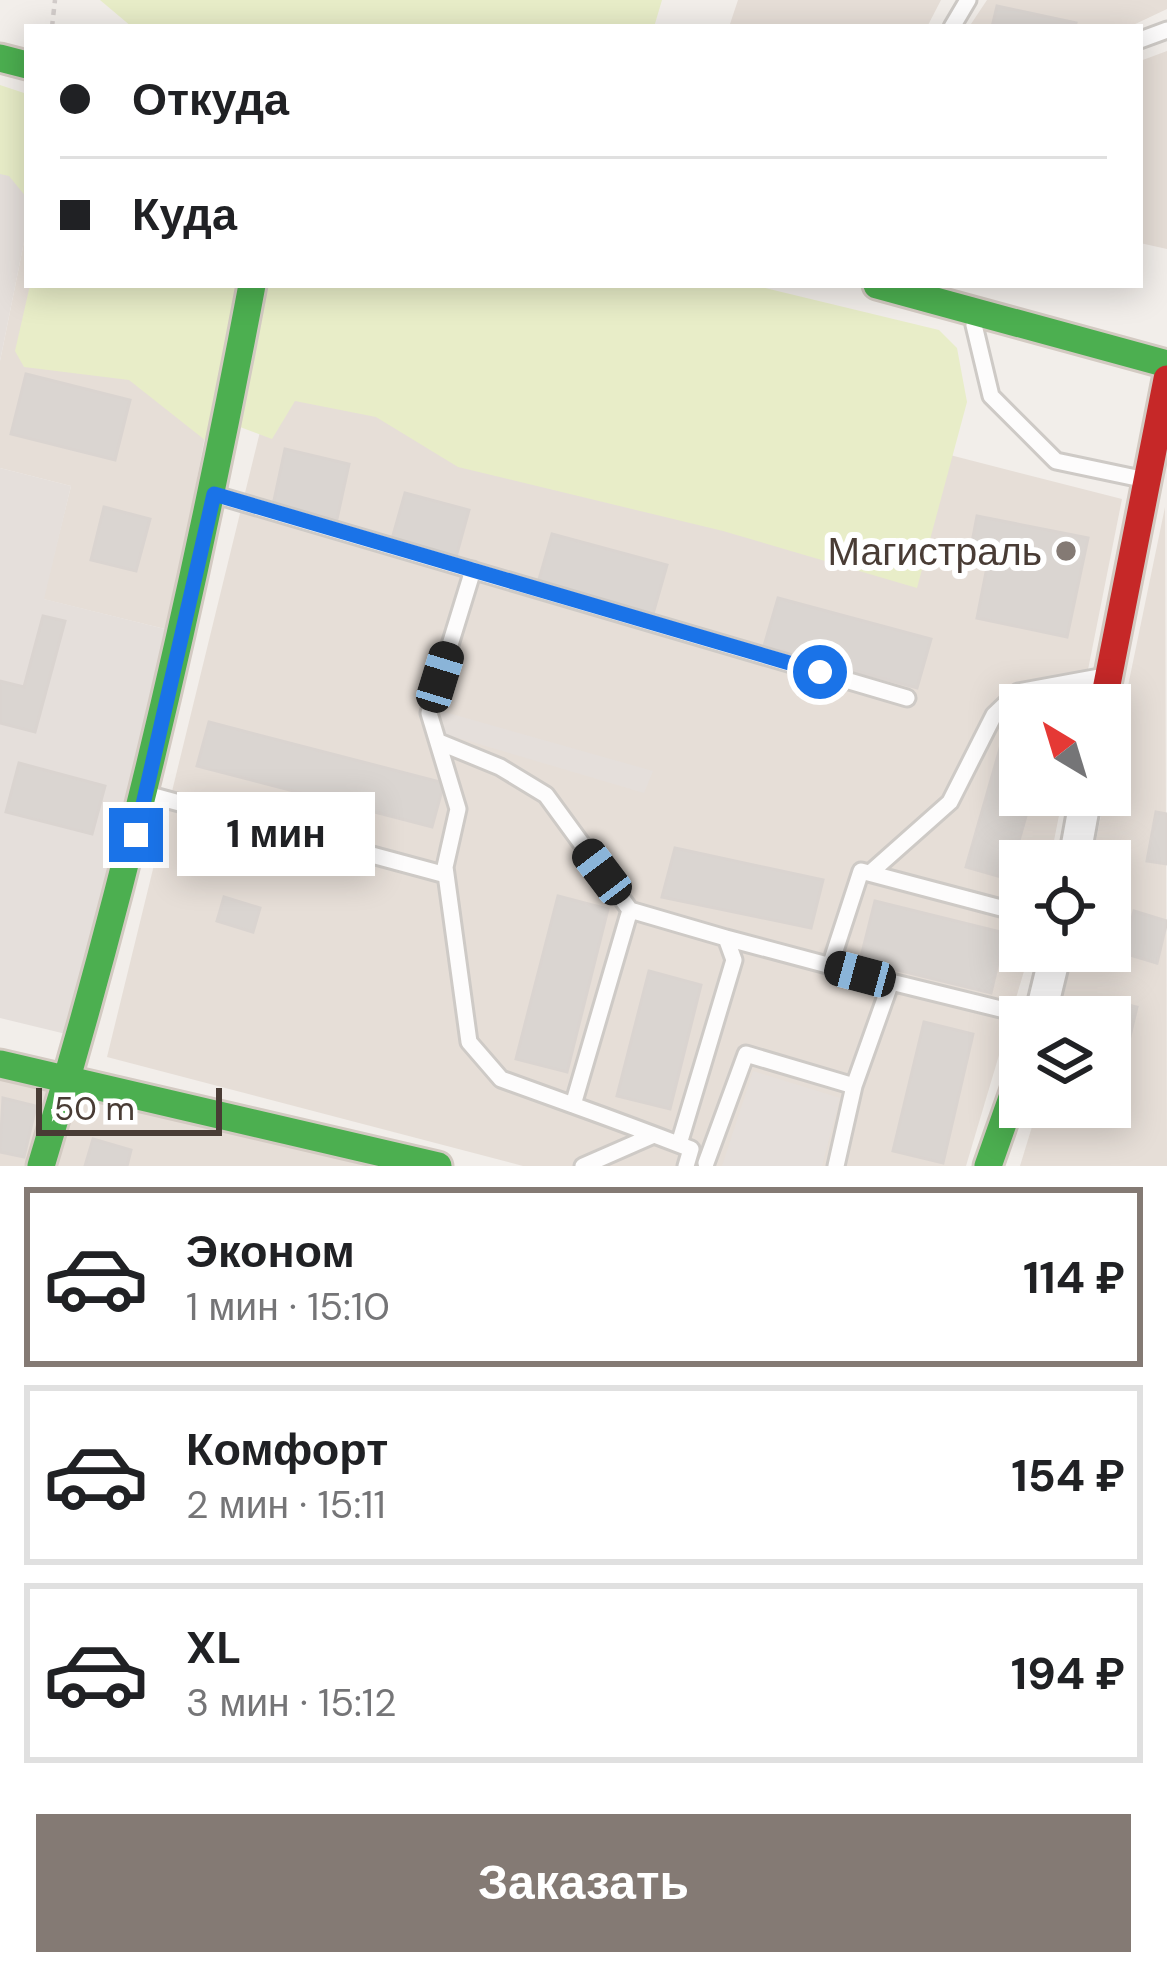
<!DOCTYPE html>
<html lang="ru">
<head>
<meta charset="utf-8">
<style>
  body { margin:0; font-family:"DM Sans",sans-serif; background:#f2f2f2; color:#202124; height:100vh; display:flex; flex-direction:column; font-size:45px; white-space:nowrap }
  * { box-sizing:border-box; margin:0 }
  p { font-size:39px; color:#757577 }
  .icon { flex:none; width:66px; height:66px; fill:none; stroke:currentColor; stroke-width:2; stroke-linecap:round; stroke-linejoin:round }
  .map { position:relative; height:1166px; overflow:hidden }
  .sheet { display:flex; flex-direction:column; background:#fff; flex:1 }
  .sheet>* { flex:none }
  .top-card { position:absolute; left:24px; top:24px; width:1119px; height:264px; border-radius:0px; box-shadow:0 6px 30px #0003; display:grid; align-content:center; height:264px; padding:0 36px; background:#fff }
  .needle { width:78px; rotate:322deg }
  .controls { position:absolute; left:999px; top:684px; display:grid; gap:24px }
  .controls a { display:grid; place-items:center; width:132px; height:132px; border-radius:0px; background:#fff; box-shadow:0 6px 30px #0003; font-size:60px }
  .scale { position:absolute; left:36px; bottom:30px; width:186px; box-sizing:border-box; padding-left:12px; border:6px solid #493c35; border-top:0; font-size:33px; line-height:42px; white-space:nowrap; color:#493c35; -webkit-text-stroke:9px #fff; paint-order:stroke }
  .end { position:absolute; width:54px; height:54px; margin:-27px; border:15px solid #1a73e8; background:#fff; box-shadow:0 0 0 6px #fff }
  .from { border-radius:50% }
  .bubble { position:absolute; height:84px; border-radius:0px; background:#fff; box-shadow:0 6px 30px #0003; font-size:39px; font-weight:700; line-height:84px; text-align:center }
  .car { position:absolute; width:36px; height:72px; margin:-36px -18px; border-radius:15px; box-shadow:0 0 9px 3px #0007; background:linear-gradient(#222 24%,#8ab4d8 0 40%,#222 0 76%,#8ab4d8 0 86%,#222 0) }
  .top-card b { display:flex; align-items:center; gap:42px; height:114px; font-size:45px }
  .top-card b+b { border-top:3px solid #e0e0e0 }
  .top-card i { width:30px; height:30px; background:#202124 }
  ul { padding:21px 0 0; list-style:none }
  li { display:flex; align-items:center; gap:36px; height:180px; margin:0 24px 18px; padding:0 12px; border:6px solid #e0e0e0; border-radius:0px }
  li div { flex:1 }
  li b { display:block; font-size:45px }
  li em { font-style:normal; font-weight:700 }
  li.current { border-color:#847a74 }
  li>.icon { width:108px; height:108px; stroke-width:1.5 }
  .action { display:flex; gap:24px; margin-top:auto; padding:24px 36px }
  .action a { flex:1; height:138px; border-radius:0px; background:#847a74; color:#fff; font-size:48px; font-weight:700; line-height:138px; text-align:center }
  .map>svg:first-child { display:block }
  .residential { fill:#e6ded7 }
  .industrial { fill:#e5dfdb }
  .green { fill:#e8edc8 }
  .building { fill:#dad5d1; stroke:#dad4d0; stroke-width:3 }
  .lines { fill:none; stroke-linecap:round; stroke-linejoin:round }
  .lane-casing { stroke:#cecac6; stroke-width:21 }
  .street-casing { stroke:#cecac6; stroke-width:36 }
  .fast-casing { stroke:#d3cac2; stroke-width:33 }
  .jam-casing { stroke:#d3cac2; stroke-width:33 }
  .path { stroke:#d2ccca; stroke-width:4.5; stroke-dasharray:6 6; stroke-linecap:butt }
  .lane { stroke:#fdfcfc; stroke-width:15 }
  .street { stroke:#fdfcfc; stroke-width:30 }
  .fast { stroke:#4caf50; stroke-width:27 }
  .jam { stroke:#c62828; stroke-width:27 }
  .route { stroke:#1a73e8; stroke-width:15 }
  .poi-dot { fill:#847a74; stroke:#fff; stroke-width:4.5 }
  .labels { text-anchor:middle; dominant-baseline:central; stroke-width:12; stroke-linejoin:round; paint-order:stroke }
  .poi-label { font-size:39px; fill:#493c35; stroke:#fff; text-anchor:end }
</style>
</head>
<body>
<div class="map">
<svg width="1167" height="1166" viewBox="0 0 1167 1166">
  <rect width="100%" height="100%" fill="#f2eeea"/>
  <path class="residential" d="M 738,0 L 941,0 L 927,27 L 729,27 Z
    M 987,0 L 1167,0 L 1167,9 L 1129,27 L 969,27 Z
    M 1167,51 L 1167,249 L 1140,243 L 1140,61 Z
    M 24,242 L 27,285 L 233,285 L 169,630 L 43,599 L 71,486 L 0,468 L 0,361 Z
    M 279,354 L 950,455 L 1122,499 L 1081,705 L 1020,705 L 1020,795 L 1063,795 L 1050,861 L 1020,861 L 1020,951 L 1030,951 L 966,1166 L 523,1166 L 107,1057 Z
    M 1165,507 L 1167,1166 L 1020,1166 L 1038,1107 L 1110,1107 L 1110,1017 L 1059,1017 L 1073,951 L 1110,951 L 1110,861 L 1092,861 L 1105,795 L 1110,795 L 1110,773 Z
    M 0,1076 L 367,1166 L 0,1166 Z"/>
  <path class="industrial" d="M 0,158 L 27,164 L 27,227 L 0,361 Z
    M 0,468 L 71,486 L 44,599 L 169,630 L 70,1035 L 0,1018 Z
    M 441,711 L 653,771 L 644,793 L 445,734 L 439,719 Z
    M 753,1071 L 840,1098 L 822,1166 L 722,1166 Z"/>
  <path class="green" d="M 100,0 L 662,0 L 654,27 L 132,27 Z
    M 0,85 L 27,94 L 27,198 L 9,176 L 0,174 Z
    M 30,285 L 753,285 L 939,330 L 957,348 L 967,402 L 917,588 L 723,531 L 458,467 L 376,417 L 295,401 L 272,439 L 240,427 L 210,444 L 129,380 L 24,367 L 15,351 Z"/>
  <path class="building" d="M 997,6 L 1076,23 L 1075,27 L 992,27 Z
    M 26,374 L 130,400 L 115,460 L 11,434 Z
    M 285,449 L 349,464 L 337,519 L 273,505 Z
    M 405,493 L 469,510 L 456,557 L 392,539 Z
    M 104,507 L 150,519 L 136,571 L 91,560 Z
    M 977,516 L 1088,538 L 1067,637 L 977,618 L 988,562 L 969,558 Z
    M 552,534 L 667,565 L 653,614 L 538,583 Z
    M 778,598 L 931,639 L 917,688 L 764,646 Z
    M 43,616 L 65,621 L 35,732 L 0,723 L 0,681 L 24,687 Z
    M 209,722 L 444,783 L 432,827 L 197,766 Z
    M 1005,731 L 1020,735 L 1020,795 L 1032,795 L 1008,879 L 966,867 Z
    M 19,763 L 105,786 L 92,834 L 6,812 Z
    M 1156,812 L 1167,814 L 1167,864 L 1147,861 Z
    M 675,848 L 823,880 L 811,928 L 662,897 Z
    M 558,896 L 608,909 L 567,1072 L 516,1059 Z
    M 224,897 L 260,908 L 253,932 L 217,921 Z
    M 875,901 L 1005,933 L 991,993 L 860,961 Z
    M 1134,911 L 1167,921 L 1157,963 L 1123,953 Z
    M 649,971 L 701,985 L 670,1109 L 617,1096 Z
    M 1107,1000 L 1137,1007 L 1126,1053 L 1110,1050 L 1110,1017 L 1103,1017 Z
    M 924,1022 L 973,1034 L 943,1163 L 893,1151 Z
    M 3,1098 L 36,1106 L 24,1157 L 0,1152 Z
    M 93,1139 L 131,1150 L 127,1166 L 85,1166 Z"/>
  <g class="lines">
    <defs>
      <path id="lane" d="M 952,27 L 968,0
        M 1140,40 L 1167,30
        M 974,325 L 991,396 L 1056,461 L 1146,480
        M 216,495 L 907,698
        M 473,570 L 429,713 L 458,809 L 445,867 L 469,1042 L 501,1079 L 573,1105
        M 439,742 L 500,767 L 546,795 L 630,910
        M 150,795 L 446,875
        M 870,873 L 950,802 L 994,715 L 1018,692 L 1105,676
        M 726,938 L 891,982 L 854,1086
        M 830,966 L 861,871 L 1020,913
        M 891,982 L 1033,1017
        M 679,1144 L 734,960 L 726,938 L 630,910 L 573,1105 C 612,1119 652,1134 691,1149 L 686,1166
        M 706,1163 L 746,1054 L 854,1086 L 836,1166
        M 583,1166 L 654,1135"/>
      <path id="street" d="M 1074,861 L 1086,795
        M 1040,1017 L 1056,951"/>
      <path id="fast" d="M 0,58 L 27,65
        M 877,285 L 1167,364
        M 0,1064 L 438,1166
        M 41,1166 C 129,876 196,583 252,285
        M 988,1166 L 1020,1075"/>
      <path id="jam" d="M 1103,705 L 1167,379"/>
    </defs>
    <use href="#lane" class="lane-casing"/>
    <use href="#street" class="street-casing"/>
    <use href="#fast" class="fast-casing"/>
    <use href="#jam" class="jam-casing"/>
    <path class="path" d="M 52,27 L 55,0"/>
    <use href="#lane" class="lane"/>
    <use href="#street" class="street"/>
    <use href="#fast" class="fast"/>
    <use href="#jam" class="jam"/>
  </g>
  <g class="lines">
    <path class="route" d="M 136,835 L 214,494 L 820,672"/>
  </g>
  <circle class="poi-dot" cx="1066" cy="551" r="12"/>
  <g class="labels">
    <g class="poi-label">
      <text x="1042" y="551">Магистраль</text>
    </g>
  </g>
</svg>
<div class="controls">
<a><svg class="needle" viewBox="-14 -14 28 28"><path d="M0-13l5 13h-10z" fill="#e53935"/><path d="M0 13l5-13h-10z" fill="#757577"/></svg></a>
<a><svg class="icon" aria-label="locate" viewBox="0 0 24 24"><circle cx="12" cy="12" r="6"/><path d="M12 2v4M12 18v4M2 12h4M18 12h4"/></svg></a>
<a><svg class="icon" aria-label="layers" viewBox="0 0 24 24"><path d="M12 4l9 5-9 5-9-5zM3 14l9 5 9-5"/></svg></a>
</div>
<div class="scale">50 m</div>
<i class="end from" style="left:820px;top:672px"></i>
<i class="end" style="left:136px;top:835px"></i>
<div class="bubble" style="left:177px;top:792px;width:198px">1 мин</div>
<i class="car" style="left:440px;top:677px;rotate:17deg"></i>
<i class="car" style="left:602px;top:872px;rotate:323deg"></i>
<i class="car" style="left:860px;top:974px;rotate:285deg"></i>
<div class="top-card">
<b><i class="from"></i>Откуда</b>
<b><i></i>Куда</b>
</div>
</div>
<section class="sheet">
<ul>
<li class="current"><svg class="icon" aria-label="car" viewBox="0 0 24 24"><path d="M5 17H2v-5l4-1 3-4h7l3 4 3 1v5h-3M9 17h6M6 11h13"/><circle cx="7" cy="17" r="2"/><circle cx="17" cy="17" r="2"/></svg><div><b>Эконом</b><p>1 мин · 15:10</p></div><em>114 ₽</em></li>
<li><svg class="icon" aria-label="car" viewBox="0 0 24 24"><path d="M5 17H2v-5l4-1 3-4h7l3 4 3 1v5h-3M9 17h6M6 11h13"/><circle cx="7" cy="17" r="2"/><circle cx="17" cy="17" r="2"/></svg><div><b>Комфорт</b><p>2 мин · 15:11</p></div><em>154 ₽</em></li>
<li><svg class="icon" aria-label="car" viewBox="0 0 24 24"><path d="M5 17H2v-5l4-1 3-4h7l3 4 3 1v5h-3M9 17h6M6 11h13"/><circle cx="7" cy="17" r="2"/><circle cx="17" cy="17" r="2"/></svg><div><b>XL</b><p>3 мин · 15:12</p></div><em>194 ₽</em></li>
</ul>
<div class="action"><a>Заказать</a></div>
</section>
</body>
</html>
